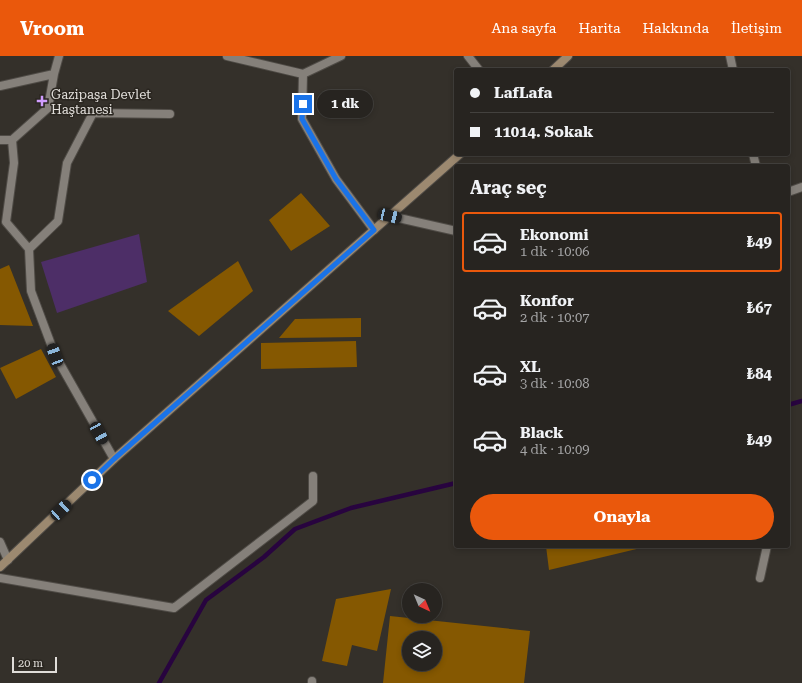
<!DOCTYPE html>
<html lang="tr">
<head>
<meta charset="utf-8">
<style>
  body { margin:0; font-family:"Roboto Serif",serif; background:#33302d; color:#f1f3f6; height:100vh; display:flex; flex-direction:column; font-size:15px; white-space:nowrap }
  * { box-sizing:border-box; margin:0 }
  p { font-size:13px; color:#a4a4a5 }
  .icon { flex:none; width:22px; height:22px; fill:none; stroke:currentColor; stroke-width:2; stroke-linecap:round; stroke-linejoin:round }
  .map { position:relative; flex:1; overflow:hidden }
  .sheet { position:absolute; left:454px; top:108px; width:336px; height:384px; display:flex; flex-direction:column; background:#272420; border-radius:4px; box-shadow:0 2px 6px #0003,0 0 0 1px #43413e }
  .sheet>* { flex:none }
  .banner { position:absolute; left:454px; top:12px; width:336px; height:88px; border-radius:4px; box-shadow:0 2px 6px #0003,0 0 0 1px #43413e; display:grid; align-content:center; height:88px; padding:0 16px; background:#272420 }
  .needle { width:26px; rotate:136deg }
  .tools { position:absolute; left:402px; top:527px; display:grid; gap:8px }
  .tools a { display:grid; place-items:center; width:40px; height:40px; border-radius:50%; background:#272420; box-shadow:0 2px 6px #0003,0 0 0 1px #43413e; font-size:20px }
  .scale { position:absolute; left:12px; bottom:10px; width:45px; box-sizing:border-box; padding-left:4px; border:2px solid #e0ddd9; border-top:0; font-size:11px; line-height:14px; white-space:nowrap; color:#e0ddd9; -webkit-text-stroke:3px #2a2620; paint-order:stroke }
  .end { position:absolute; width:18px; height:18px; margin:-9px; border:5px solid #1a73e8; background:#fff; box-shadow:0 0 0 2px #fff }
  .from { border-radius:50% }
  .bubble { position:absolute; height:28px; border-radius:14px; background:#272420; box-shadow:0 2px 6px #0003,0 0 0 1px #43413e; font-size:13px; font-weight:700; line-height:28px; text-align:center }
  .car { position:absolute; width:12px; height:24px; margin:-12px -6px; border-radius:5px; box-shadow:0 0 3px 1px #0007; background:linear-gradient(#222 24%,#8ab4d8 0 40%,#222 0 76%,#8ab4d8 0 86%,#222 0) }
  .banner b { display:flex; align-items:center; gap:14px; height:38px; font-size:15px }
  .banner b+b { border-top:1px solid #43413e }
  .banner i { width:10px; height:10px; background:#f1f3f6 }
  ul { padding:0; list-style:none }
  li { display:flex; align-items:center; gap:12px; height:60px; margin:0 8px 6px; padding:0 8px; border:2px solid transparent; border-radius:4px }
  li div { flex:1 }
  li b { display:block; font-size:15px }
  li em { font-style:normal; font-weight:700 }
  li.current { border-color:#ea580c }
  li>.icon { width:36px; height:36px; stroke-width:1.5 }
  h2 { padding:0 16px; font-size:18px; line-height:48px }
  .button { display:flex; gap:8px; margin-top:auto; padding:8px 16px }
  .button a { flex:1; height:46px; border-radius:24px; background:#ea580c; color:#fff; font-size:16px; font-weight:700; line-height:46px; text-align:center }
  header { display:flex; align-items:center; gap:24px; box-sizing:border-box; height:56px; padding:0 20px; background:#ea580c; color:#fff }
  header strong { font-size:19px }
  nav { display:flex; gap:22px; margin-inline-start:auto; font-size:14px }
  .map>svg:first-child { display:block }
  .green { fill:#4d2e67 }
  .lines { fill:none; stroke-linecap:round; stroke-linejoin:round }
  .stream { stroke:#28043f; stroke-width:4.5 }
  .building { fill:#855801; fill-rule:evenodd }
  .lane-casing { stroke:#4f4b46; stroke-width:10 }
  .street-casing { stroke:#4f4b46; stroke-width:10 }
  .secondary-casing { stroke:#4f4b46; stroke-width:10 }
  .lane { stroke:#85807a; stroke-width:8 }
  .street { stroke:#85807a; stroke-width:8 }
  .secondary { stroke:#9c8970; stroke-width:8 }
  .route { stroke:#1a73e8; stroke-width:5 }
  .poi-dot { fill:#d09dfe; stroke:#2a2620; stroke-width:1.5 }
  .labels { text-anchor:middle; dominant-baseline:central; stroke-width:3; stroke-linejoin:round; paint-order:stroke }
  .poi-label { font-size:13px; fill:#e0ddd9; stroke:#2a2620; text-anchor:start }
</style>
</head>
<body>
<header>
<strong>Vroom</strong>
<nav><a>Ana sayfa</a><a>Harita</a><a>Hakkında</a><a>İletişim</a></nav>
</header>
<div class="map">
<svg width="802" height="627" viewBox="0 0 802 627">
  <rect width="100%" height="100%" fill="#34302a"/>
  <path class="green" d="M 139,178 L 147,226 L 57,257 L 41,206 Z"/>
  <g class="lines">
    <path class="stream" d="M 788,349 L 802,345
      M 159,627 L 206,544 L 264,501 L 295,473 L 351,452 L 456,427"/>
  </g>
  <path class="building" d="M 301,137 L 330,170 L 291,195 L 269,164 Z
    M 238,205 L 253,235 L 199,280 L 168,255 Z
    M 9,209 L 33,270 L 0,269 L 0,213 Z
    M 361,262 L 361,281 L 279,282 L 295,263 Z
    M 356,285 L 357,311 L 261,313 L 261,287 Z
    M 41,293 L 56,321 L 16,343 L 0,312 Z
    M 546,490 L 644,490 L 645,491 L 549,514 Z
    M 391,533 L 377,595 L 352,589 L 347,610 L 322,605 L 336,543 Z
    M 390,560 L 530,575 L 524,627 L 383,627 ZM 409,582 L 435,582 L 435,608 L 409,608 Z"/>
  <g class="lines">
    <defs>
      <path id="lane" d="M 0,30 L 54,18 L 59,0
        M 12,84 L 48,52 L 54,18
        M 312,627 L 312,625"/>
      <path id="street" d="M 227,0 L 303,18
        M 468,0 L 479,14
        M 730,0 L 733,14
        M 303,18 L 302,63 L 336,123 L 374,174
        M 303,18 L 341,0
        M 0,84 L 12,84 L 14,107 L 6,166 L 29,193 L 31,235 L 55,299 L 114,403
        M 753,98 L 756,110
        M 788,136 L 802,131
        M 390,160 L 456,175
        M 29,193 L 58,165 L 67,107 L 93,57 L 170,58
        M 0,486 L 8,504
        M 0,522 L 174,552 L 313,445 L 313,420
        M 760,522 L 767,490"/>
      <path id="secondary" d="M 553,14 L 568,0
        M 0,511 L 114,403 L 460,98"/>
    </defs>
    <use href="#lane" class="lane-casing"/>
    <use href="#street" class="street-casing"/>
    <use href="#secondary" class="secondary-casing"/>
    <use href="#lane" class="lane"/>
    <use href="#street" class="street"/>
    <use href="#secondary" class="secondary"/>
  </g>
  <g class="lines">
    <path class="route" d="M 92,424 L 114,403 L 374,174 L 336,123 L 302,63 L 303,48"/>
  </g>
  <path class="poi-dot" d="M40 39h4v4h4v4h-4v4h-4v-4h-4v-4h4z"/>
  <g class="labels">
    <g class="poi-label">
      <text x="51" y="38">Gazipaşa Devlet<tspan x="51" dy="15">Haştanesi</tspan></text>
    </g>
  </g>
</svg>
<div class="tools">
<a><svg class="needle" viewBox="-14 -14 28 28"><path d="M0-13l5 13h-10z" fill="#e53935"/><path d="M0 13l5-13h-10z" fill="#a4a4a5"/></svg></a>
<a><svg class="icon" aria-label="layers" viewBox="0 0 24 24"><path d="M12 4l9 5-9 5-9-5zM3 14l9 5 9-5"/></svg></a>
</div>
<div class="scale">20 m</div>
<i class="end from" style="left:92px;top:424px"></i>
<i class="end" style="left:303px;top:48px"></i>
<div class="bubble" style="left:317px;top:34px;width:56px">1 dk</div>
<i class="car" style="left:390px;top:160px;rotate:103deg"></i>
<i class="car" style="left:55px;top:299px;rotate:340deg"></i>
<i class="car" style="left:99px;top:377px;rotate:151deg"></i>
<i class="car" style="left:61px;top:454px;rotate:47deg"></i>
<div class="banner">
<b><i class="from"></i>LafLafa</b>
<b><i></i>11014. Sokak</b>
</div>
<section class="sheet">
<h2>Araç seç</h2>
<ul>
<li class="current"><svg class="icon" aria-label="car" viewBox="0 0 24 24"><path d="M5 17H2v-5l4-1 3-4h7l3 4 3 1v5h-3M9 17h6M6 11h13"/><circle cx="7" cy="17" r="2"/><circle cx="17" cy="17" r="2"/></svg><div><b>Ekonomi</b><p>1 dk · 10:06</p></div><em>₺49</em></li>
<li><svg class="icon" aria-label="car" viewBox="0 0 24 24"><path d="M5 17H2v-5l4-1 3-4h7l3 4 3 1v5h-3M9 17h6M6 11h13"/><circle cx="7" cy="17" r="2"/><circle cx="17" cy="17" r="2"/></svg><div><b>Konfor</b><p>2 dk · 10:07</p></div><em>₺67</em></li>
<li><svg class="icon" aria-label="car" viewBox="0 0 24 24"><path d="M5 17H2v-5l4-1 3-4h7l3 4 3 1v5h-3M9 17h6M6 11h13"/><circle cx="7" cy="17" r="2"/><circle cx="17" cy="17" r="2"/></svg><div><b>XL</b><p>3 dk · 10:08</p></div><em>₺84</em></li>
<li><svg class="icon" aria-label="car" viewBox="0 0 24 24"><path d="M5 17H2v-5l4-1 3-4h7l3 4 3 1v5h-3M9 17h6M6 11h13"/><circle cx="7" cy="17" r="2"/><circle cx="17" cy="17" r="2"/></svg><div><b>Black</b><p>4 dk · 10:09</p></div><em>₺49</em></li>
</ul>
<div class="button"><a>Onayla</a></div>
</section>
</div>
</body>
</html>
